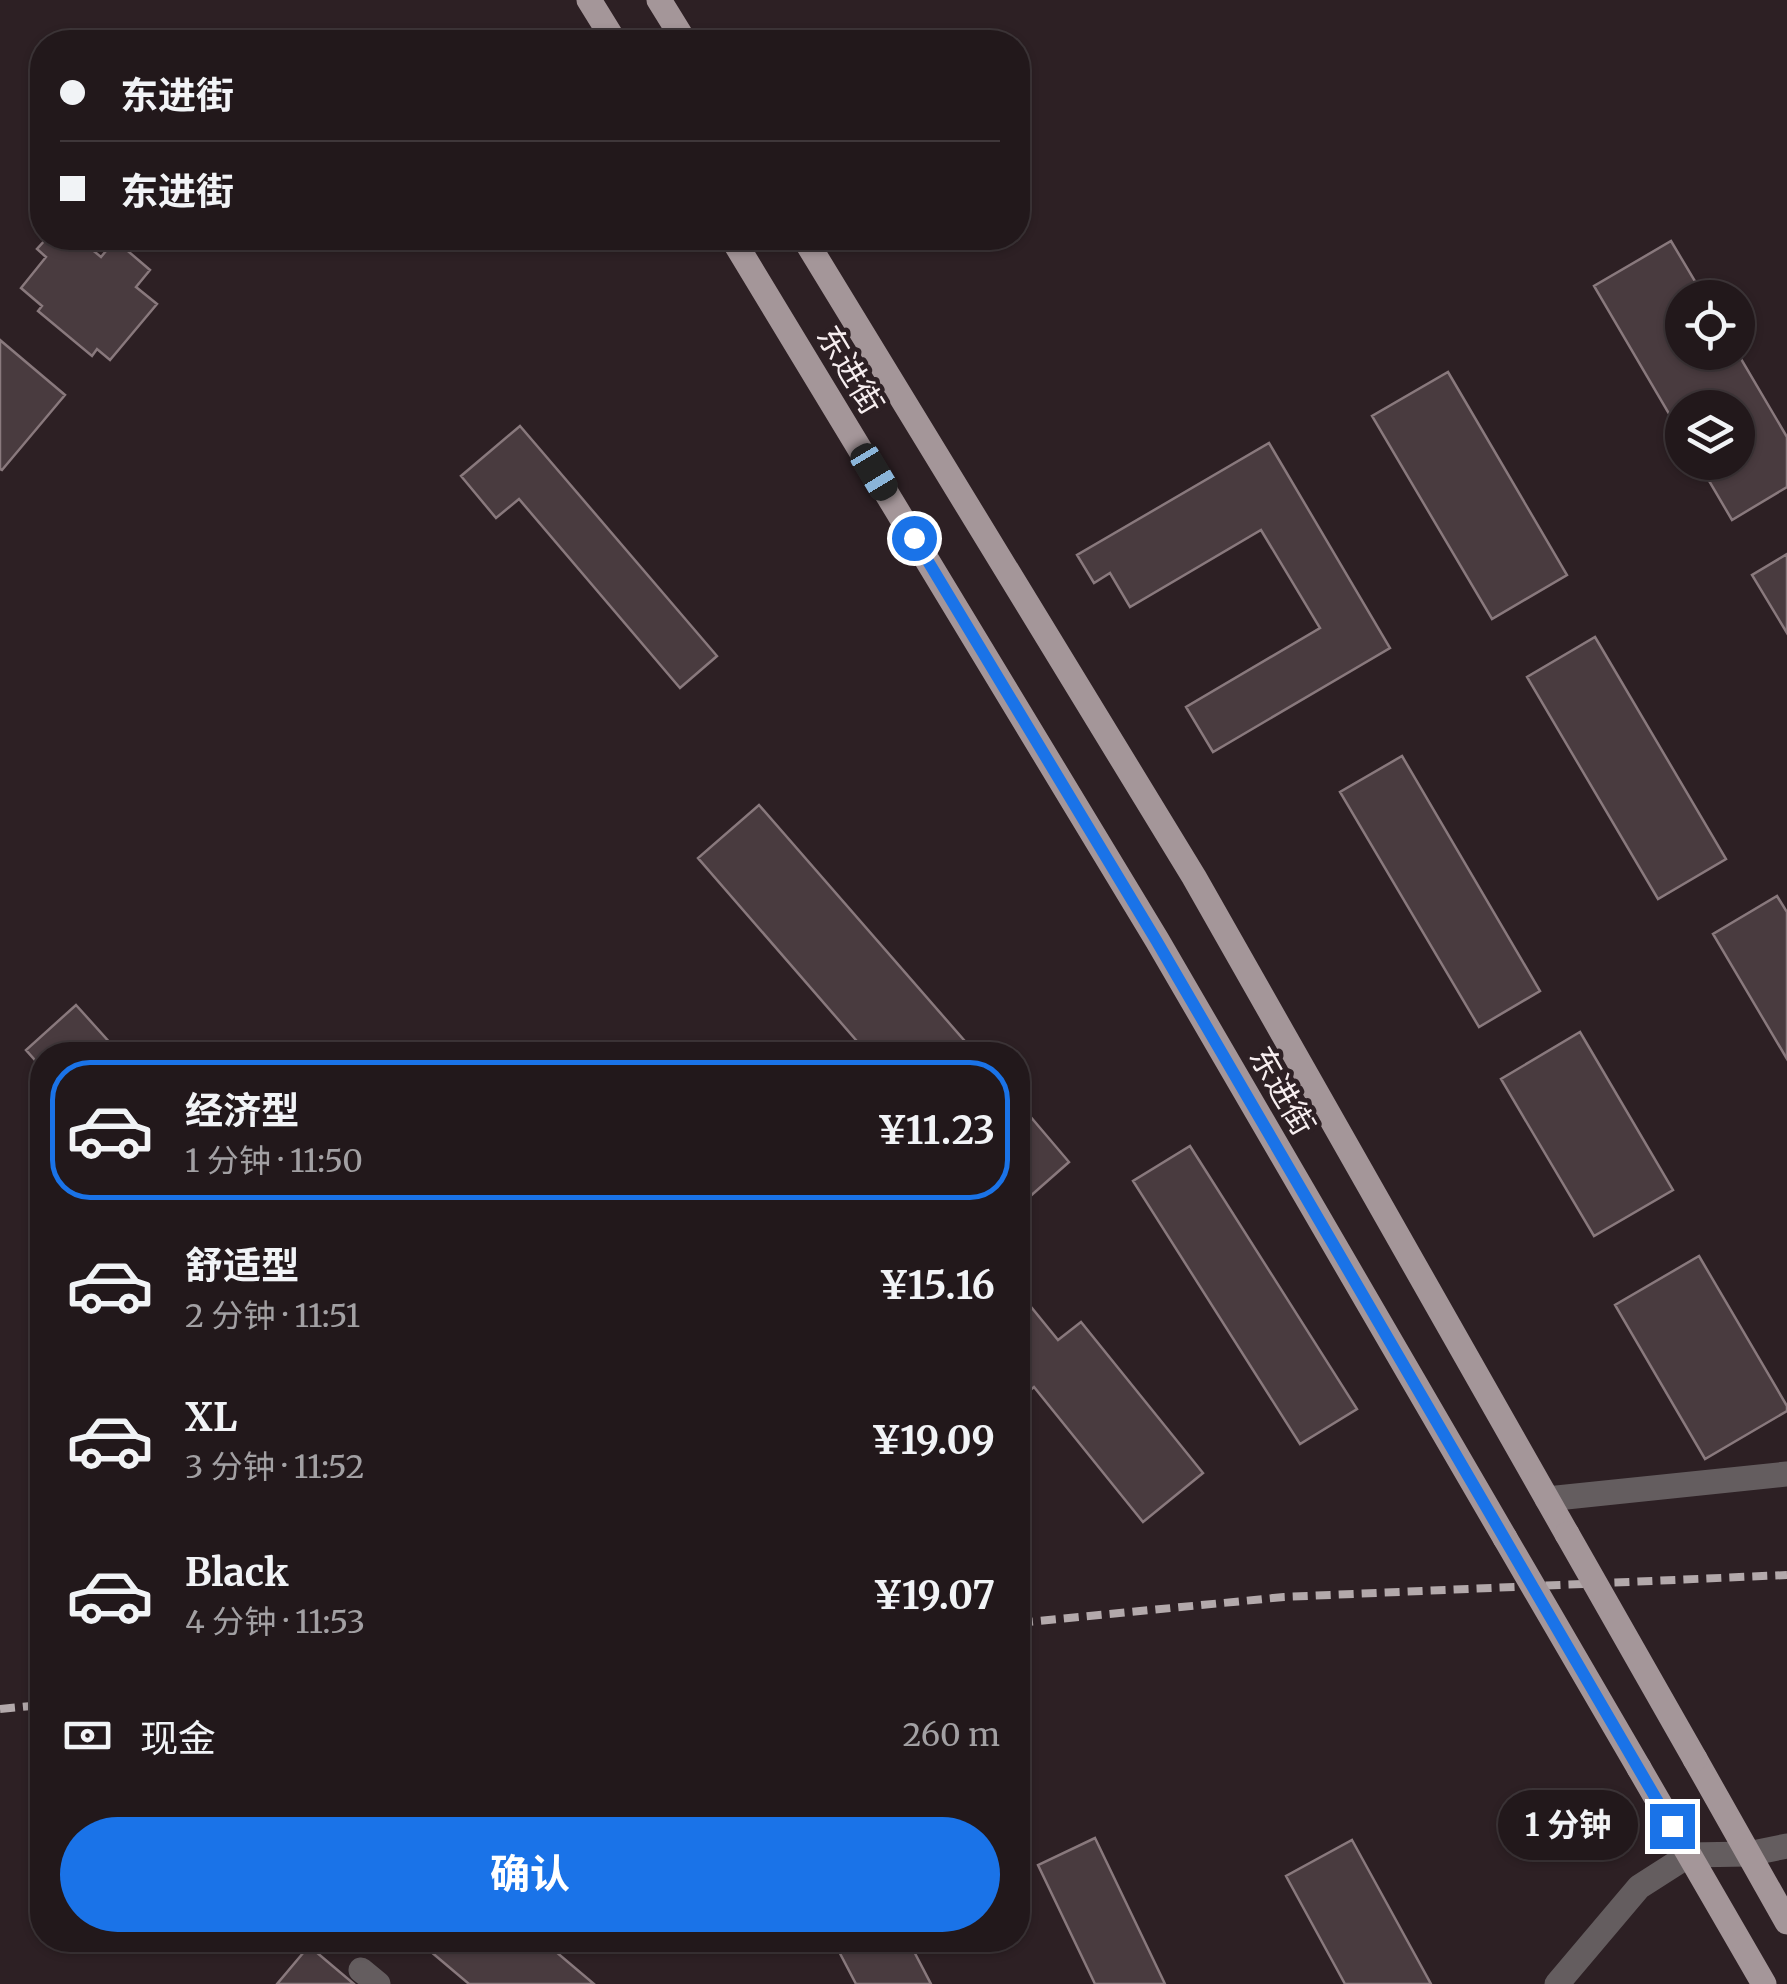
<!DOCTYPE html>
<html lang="zh">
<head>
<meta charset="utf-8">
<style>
  body { margin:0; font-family:Merriweather,"Noto Sans SC",serif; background:#2e2528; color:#f1f3f6; height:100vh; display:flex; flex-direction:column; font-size:38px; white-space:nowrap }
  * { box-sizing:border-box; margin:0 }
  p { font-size:32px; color:#a2a0a3 }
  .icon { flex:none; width:55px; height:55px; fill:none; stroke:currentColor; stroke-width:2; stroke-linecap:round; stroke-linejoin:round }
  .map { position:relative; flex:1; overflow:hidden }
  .panel { position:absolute; left:30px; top:1042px; width:1000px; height:910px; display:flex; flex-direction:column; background:#22181b; border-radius:40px; box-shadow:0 2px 8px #0004,0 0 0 2px #3f373a }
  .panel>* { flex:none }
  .top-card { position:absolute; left:30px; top:30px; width:1000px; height:220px; border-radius:40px; box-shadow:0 2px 8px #0004,0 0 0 2px #3f373a; display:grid; align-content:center; height:220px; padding:0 30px; background:#22181b }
  .fabs { position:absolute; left:1665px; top:280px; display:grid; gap:20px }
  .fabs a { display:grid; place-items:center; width:90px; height:90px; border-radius:50%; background:#22181b; box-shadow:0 2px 8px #0004,0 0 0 2px #3f373a; font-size:50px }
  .end { position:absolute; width:45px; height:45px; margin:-22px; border:12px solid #1a73e8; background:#fff; box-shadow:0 0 0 5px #fff }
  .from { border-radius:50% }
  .bubble { position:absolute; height:70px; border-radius:35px; background:#22181b; box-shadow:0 2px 8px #0004,0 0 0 2px #3f373a; font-size:32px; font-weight:700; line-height:70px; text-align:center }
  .car { position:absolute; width:30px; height:60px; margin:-30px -15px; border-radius:12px; box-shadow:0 0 8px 2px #0007; background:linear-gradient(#222 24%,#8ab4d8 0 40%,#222 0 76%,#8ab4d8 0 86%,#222 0) }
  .top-card b { display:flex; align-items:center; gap:35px; height:95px; font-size:38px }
  .top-card b+b { border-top:2px solid #3f373a }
  .top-card i { width:25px; height:25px; background:#f1f3f6 }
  ul { padding:18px 0 0; list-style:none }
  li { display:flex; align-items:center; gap:30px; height:140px; margin:0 20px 15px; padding:0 10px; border:5px solid transparent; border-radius:40px }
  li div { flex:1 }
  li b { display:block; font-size:38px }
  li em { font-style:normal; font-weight:700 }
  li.current { border-color:#1a73e8 }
  li>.icon { width:90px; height:90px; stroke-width:1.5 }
  .pay { display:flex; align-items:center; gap:25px; height:110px; padding:0 30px; font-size:38px }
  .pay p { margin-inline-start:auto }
  .button { display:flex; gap:20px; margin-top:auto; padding:20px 30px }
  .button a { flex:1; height:115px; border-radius:60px; background:#1a73e8; color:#fff; font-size:40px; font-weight:700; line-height:115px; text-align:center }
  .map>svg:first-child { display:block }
  .building { fill:#493b3f; stroke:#89797d; stroke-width:2.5 }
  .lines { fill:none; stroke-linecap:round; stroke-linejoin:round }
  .minor { stroke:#645d5f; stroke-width:25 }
  .primary { stroke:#a49699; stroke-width:25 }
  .rail { stroke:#b3a9ab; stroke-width:8; stroke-dasharray:15 8; stroke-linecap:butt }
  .primary-bridge { stroke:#a49699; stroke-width:25 }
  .route { stroke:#1a73e8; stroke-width:12 }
  .labels { text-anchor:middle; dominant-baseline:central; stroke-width:9; stroke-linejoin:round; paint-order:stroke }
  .street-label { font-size:32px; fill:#f6edef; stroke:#2d2024 }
</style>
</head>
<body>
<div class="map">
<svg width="1787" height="1984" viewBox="0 0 1787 1984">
  <rect width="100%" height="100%" fill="#2d2024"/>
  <path class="building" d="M 47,238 L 78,238 L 101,257 L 115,240 L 150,270 L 136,287 L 157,304 L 110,360 L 97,349 L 92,356 L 38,311 L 42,306 L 21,288 L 46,257 L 37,249 Z
    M 1671,241 L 1705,298 L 1682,298 L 1682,352 L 1737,352 L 1787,437 L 1787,487 L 1732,520 L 1698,462 L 1738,462 L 1738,408 L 1682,408 L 1682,436 L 1594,286 Z
    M 0,340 L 65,395 L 2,470 L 0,469 Z
    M 1448,372 L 1567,575 L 1492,619 L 1372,416 Z
    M 520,426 L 717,656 L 680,688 L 519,499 L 496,518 L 461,476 Z
    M 1269,443 L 1390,648 L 1213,752 L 1186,707 L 1320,628 L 1261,530 L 1130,607 L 1110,573 L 1094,583 L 1077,555 Z
    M 1787,554 L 1787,633 L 1752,575 Z
    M 1595,637 L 1726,859 L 1658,899 L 1527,677 Z
    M 1402,756 L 1540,991 L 1479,1027 L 1340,792 Z
    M 759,805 L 977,1055 L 869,1055 L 698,858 Z
    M 1777,896 L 1787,912 L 1787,1059 L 1713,934 Z
    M 76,1005 L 121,1055 L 42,1055 L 42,1068 L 26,1050 Z
    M 1580,1032 L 1673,1190 L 1594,1236 L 1501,1079 Z
    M 1018,1102 L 1069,1162 L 1018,1207 Z
    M 1190,1146 L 1357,1409 L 1300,1444 L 1133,1181 Z
    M 1699,1256 L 1787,1406 L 1787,1411 L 1705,1459 L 1615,1305 Z
    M 1023,1297 L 1058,1340 L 1081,1322 L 1203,1473 L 1143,1522 L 1034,1387 L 1018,1400 L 1018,1301 Z
    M 1095,1838 L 1165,1984 L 1095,1984 L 1038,1865 Z
    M 1352,1840 L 1431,1984 L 1345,1984 L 1286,1876 Z
    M 417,1940 L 542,1940 L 594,1984 L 469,1984 Z
    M 833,1940 L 908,1940 L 931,1984 L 856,1984 Z
    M 309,1946 L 354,1984 L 277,1984 Z"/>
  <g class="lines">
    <path class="minor" d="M 1547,1499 L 1787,1474
      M 361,1970 L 378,1984
      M 1557,1984 L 1639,1887 L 1689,1855 L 1748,1854 L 1787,1846"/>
    <path class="primary" d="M 589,0 L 615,42
      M 659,0 L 685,42
      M 732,238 L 1157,940 L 1505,1538
      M 804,238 L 1194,877 L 1567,1534
      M 1695,1759 L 1787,1922
      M 1639,1768 L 1764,1984"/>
    <path class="rail" d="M 1018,1623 L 1284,1597 L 1787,1575
      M 0,1709 L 42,1705"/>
    <path class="primary-bridge" d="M 1567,1534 L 1695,1759
      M 1505,1538 L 1639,1768"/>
  </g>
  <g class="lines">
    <path class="route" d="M 914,538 L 1156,940 L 1672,1826"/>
  </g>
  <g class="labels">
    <g class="street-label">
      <text transform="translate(850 370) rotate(59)">东进街</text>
      <text transform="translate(1282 1091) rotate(60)">东进街</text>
    </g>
  </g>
</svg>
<div class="fabs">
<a><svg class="icon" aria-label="locate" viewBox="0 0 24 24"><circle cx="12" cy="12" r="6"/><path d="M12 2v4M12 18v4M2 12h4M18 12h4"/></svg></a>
<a><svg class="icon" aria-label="layers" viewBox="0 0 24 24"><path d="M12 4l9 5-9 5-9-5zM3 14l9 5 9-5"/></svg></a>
</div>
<i class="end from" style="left:914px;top:538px"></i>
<i class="end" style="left:1672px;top:1826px"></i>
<div class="bubble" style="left:1498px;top:1790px;width:140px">1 分钟</div>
<i class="car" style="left:874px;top:472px;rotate:149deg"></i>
<div class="top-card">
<b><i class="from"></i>东进街</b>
<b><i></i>东进街</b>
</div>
<section class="panel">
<ul>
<li class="current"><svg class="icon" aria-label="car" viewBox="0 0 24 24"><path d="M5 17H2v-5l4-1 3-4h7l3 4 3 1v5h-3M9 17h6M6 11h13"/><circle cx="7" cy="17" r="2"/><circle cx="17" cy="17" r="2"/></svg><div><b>经济型</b><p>1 分钟 · 11:50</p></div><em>¥11.23</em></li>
<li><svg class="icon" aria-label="car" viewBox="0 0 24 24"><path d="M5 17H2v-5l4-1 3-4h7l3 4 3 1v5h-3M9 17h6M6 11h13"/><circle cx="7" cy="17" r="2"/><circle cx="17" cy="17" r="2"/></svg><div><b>舒适型</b><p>2 分钟 · 11:51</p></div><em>¥15.16</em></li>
<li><svg class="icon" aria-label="car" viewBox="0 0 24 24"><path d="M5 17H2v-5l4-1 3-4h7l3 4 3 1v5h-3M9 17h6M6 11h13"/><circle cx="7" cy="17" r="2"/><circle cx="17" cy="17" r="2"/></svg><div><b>XL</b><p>3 分钟 · 11:52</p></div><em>¥19.09</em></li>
<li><svg class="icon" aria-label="car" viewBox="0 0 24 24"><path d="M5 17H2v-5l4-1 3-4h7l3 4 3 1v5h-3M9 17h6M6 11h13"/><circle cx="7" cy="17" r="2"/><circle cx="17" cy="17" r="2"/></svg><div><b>Black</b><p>4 分钟 · 11:53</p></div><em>¥19.07</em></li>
</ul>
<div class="pay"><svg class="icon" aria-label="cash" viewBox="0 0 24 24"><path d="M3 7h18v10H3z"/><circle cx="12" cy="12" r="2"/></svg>现金<p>260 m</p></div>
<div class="button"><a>确认</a></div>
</section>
</div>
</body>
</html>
